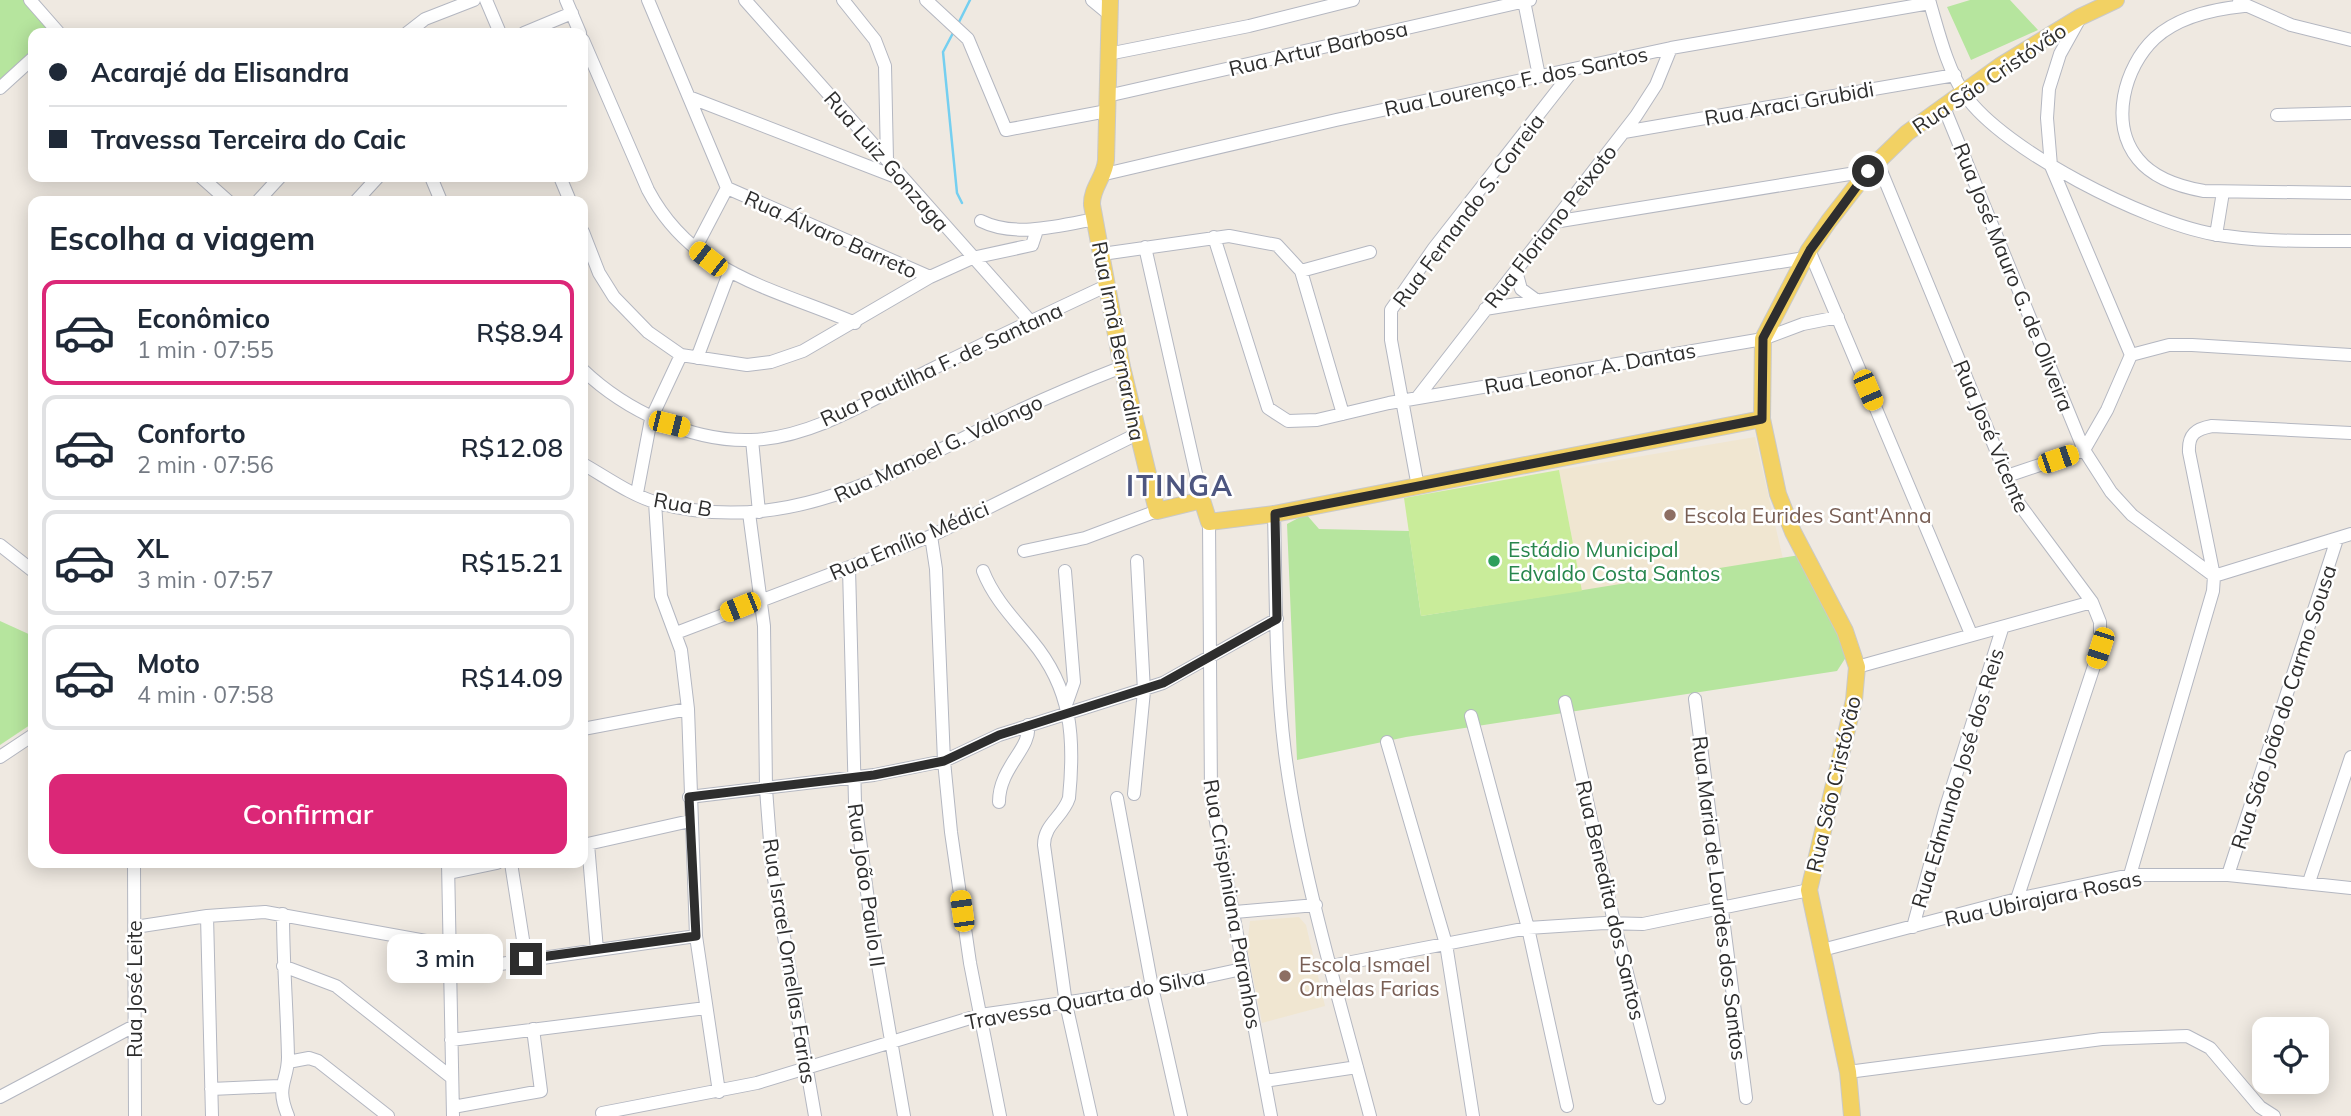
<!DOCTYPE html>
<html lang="pt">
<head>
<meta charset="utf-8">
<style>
  body { margin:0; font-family:Mulish,sans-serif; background:#f6f6f7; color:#1f2937; height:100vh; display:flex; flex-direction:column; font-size:26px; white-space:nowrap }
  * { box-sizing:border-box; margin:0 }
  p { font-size:23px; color:#747a83 }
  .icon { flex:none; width:38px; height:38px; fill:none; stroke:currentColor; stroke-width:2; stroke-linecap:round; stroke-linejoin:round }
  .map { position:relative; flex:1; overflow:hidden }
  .side { position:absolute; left:28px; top:196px; width:560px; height:672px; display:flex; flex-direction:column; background:#fff; border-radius:14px; box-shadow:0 4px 18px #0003 }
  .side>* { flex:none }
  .hud { position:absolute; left:28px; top:28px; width:560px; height:154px; border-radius:14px; box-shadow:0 4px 18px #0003; display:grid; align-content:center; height:154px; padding:0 21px; background:#fff }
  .fabs { position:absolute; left:2252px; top:1017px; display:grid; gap:14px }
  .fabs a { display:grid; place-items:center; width:77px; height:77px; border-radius:14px; background:#fff; box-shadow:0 4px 18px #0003; font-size:35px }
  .end { position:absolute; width:32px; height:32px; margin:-16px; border:9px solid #2e2e2e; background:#fff; box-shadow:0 0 0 4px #fff }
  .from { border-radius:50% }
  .bubble { position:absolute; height:49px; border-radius:14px; background:#fff; box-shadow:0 4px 18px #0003; font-size:23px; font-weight:600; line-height:49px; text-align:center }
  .car { position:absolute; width:21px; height:42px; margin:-21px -10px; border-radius:9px; box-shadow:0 0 5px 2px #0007; background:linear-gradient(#f5c518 24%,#345 0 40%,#f5c518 0 76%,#345 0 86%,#f5c518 0) }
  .hud b { display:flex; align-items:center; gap:24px; height:66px; font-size:26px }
  .hud b+b { border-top:2px solid #e0e1e3 }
  .hud i { width:18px; height:18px; background:#1f2937 }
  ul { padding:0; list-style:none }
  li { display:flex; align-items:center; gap:21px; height:105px; margin:0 14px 10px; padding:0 7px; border:4px solid #e0e1e3; border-radius:14px }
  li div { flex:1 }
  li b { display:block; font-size:26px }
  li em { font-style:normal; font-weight:600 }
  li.selected { border-color:#db2777 }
  li>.icon { width:63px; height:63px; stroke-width:1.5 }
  h2 { padding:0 21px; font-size:32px; line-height:84px }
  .cta { display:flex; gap:14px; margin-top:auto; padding:14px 21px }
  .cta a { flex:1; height:80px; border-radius:14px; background:#db2777; color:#fff; font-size:28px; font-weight:600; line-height:80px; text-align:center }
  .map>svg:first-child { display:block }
  .education { fill:#f0e6d1 }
  .green { fill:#b6e59e }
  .pitch { fill:#c9ec9a }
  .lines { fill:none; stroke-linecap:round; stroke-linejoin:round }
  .stream { stroke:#75cff0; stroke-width:2.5 }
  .minor-casing { stroke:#b4b7c1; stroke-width:14 }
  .major-casing { stroke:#c9c9c9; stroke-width:18 }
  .minor { stroke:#fff; stroke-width:12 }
  .major { stroke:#f2d163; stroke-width:16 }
  .route { stroke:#2e2e2e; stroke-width:9 }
  .education-dot { fill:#8d6e63; stroke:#fff; stroke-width:2.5 }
  .leisure-dot { fill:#2e9e5b; stroke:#fff; stroke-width:2.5 }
  .labels { text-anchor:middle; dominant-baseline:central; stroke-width:5; stroke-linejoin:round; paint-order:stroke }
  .street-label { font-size:21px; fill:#2e2e2e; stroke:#fff }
  .education-label { font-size:21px; fill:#785e54; stroke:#fff; text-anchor:start }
  .leisure-label { font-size:21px; fill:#27864d; stroke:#fff; text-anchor:start }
  .district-label { font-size:28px; font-weight:bold; letter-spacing:2px; fill:#4d5680; stroke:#fff }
</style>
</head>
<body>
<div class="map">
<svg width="2351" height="1116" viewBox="0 0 2351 1116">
  <rect width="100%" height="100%" fill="#efe9e1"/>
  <path class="education" d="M 1755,437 L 1783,559 L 1582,591 L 1559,470 Z
    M 1299,917 L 1306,925 L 1325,1006 L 1262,1023 L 1247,947 L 1250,921 Z"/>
  <path class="green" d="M 0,0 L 25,0 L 52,33 L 33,33 L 33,52 L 0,81 Z
    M 1970,0 L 2010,0 L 2038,30 L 1971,60 L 1947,7 Z
    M 1306,514 L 1319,529 L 1409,531 L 1421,616 L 1806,554 L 1852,648 L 1837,671 L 1406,737 L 1297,760 L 1287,524 Z
    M 0,621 L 33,636 L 33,723 L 0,745 Z"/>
  <path class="pitch" d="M 1559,470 L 1582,591 L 1421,616 L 1404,498 Z"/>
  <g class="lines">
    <path class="stream" d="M 958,24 L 970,0
      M 953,33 L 943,52 L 957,193 L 962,203"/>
    <defs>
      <path id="minor" d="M 30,0 L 59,33
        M 486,0 L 500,33
        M 566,0 L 580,33
        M 648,0 L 727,188 L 930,277
        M 745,0 L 1031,322
        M 843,0 L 875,40 L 885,66 L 887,160
        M 926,0 L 968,39 L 1006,130 L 1107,111
        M 1092,0 L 1109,14
        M 1929,0 C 1938,30 1947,69 1965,95 C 2004,151 2146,222 2213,234 C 2258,242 2305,241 2351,241
        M 1524,1 L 1539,76
        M 2239,2 L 2291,25 L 2351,40
        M 2244,6 C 2214,9 2178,17 2155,38 C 2124,67 2109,124 2138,159 C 2154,179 2181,187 2204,191 L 2351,193
        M 2080,18 L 2060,54 L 2049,89 L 2047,118 L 2051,166 L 2131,355
        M 407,33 L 425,19 L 474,0
        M 524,33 L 572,13
        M 583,40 L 648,190 C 693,275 773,288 855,323
        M 1108,54 L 1249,26 L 1353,0
        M 0,88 L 33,58
        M 1107,96 L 1530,0
        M 689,97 L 901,179
        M 1943,105 L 2084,450 L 2111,492 L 2132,515 L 2214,576
        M 2277,115 L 2351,113
        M 1624,132 L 1955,75
        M 1877,161 L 2017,501 L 2092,602 L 2100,622 L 2100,648 L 2017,899
        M 1105,174 L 1336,120 L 1671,48 L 1930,3
        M 201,177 L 228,201
        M 431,177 L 441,201
        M 560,177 L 570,201
        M 258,201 L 280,177
        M 356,201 L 378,177
        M 981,221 C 1015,238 1059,226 1095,219
        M 1554,222 L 1868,171
        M 583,232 L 599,273 L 614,297 L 648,332 L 681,355 L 747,365 L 771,362 L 803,351 L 930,277 L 972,258 L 1032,245 L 1037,230
        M 2216,235 L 2223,192
        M 1214,237 L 1268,408 L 1288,421 L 1317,420 L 1389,403 L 1763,339 L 1803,324 L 1838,317
        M 1145,247 L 1202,500
        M 695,249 L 727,188
        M 1809,250 L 1971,634
        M 1102,254 L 1229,236 L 1277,245 L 1301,271 L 1343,414
        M 1301,271 L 1370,252
        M 1516,271 L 1521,289 L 1536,300
        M 1485,309 L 1805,258
        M 2131,355 L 2169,345 L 2192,345 L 2351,355
        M 697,358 L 729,273
        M 583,370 C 625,410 691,442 751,440 C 813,438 874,398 928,371 C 987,342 1046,314 1106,286
        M 1417,398 L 1636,116 L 1656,85 L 1671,48
        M 752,440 L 759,512
        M 2084,450 L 2107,410 L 2131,355
        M 583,464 C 606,477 632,496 658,503 C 791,539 900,468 1014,413 C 1050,396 1086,381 1122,367
        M 2007,476 L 2084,450
        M 1418,487 L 1391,340 L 1391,310 L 1434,248 L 1574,69
        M 637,493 L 651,419 L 681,355
        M 655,502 L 661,596 L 681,650 L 688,709 L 696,936 L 719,1092
        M 749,513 L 764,626 L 766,789 L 772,867 L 815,1116
        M 1274,514 C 1276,593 1275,674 1285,753 C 1301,874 1339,998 1370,1116
        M 1209,522 L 1211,795 L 1271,1116
        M 931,536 L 936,569 L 944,761 L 951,832 L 970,963 L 1000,1116
        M 0,545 L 33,571
        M 1024,551 L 1085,538 L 1157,511
        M 849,568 L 855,802 L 872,930 L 904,1116
        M 983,571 C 994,599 1014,619 1032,641 C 1072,689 1075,738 1069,798 C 1063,817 1044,824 1044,845 L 1066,1004 L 1091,1116
        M 1065,571 L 1074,682 L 1067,702
        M 2214,576 L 2351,534
        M 676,633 L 931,536 L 1137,434
        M 1857,667 L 2092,602
        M 1695,699 L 1746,1098
        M 1565,702 L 1614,922 L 1659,1098
        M 1471,716 L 1528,928 L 1567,1106
        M 583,729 L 688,709
        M 1387,742 L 1446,944 L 1473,1116
        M 0,757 L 33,735
        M 1134,794 L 1144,691 L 1137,561
        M 689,797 L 874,775 L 944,761 L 999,735 L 1163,683 L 1277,619
        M 1117,798 L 1152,987 L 1181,1116
        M 999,802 C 999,767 1032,748 1028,725
        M 588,844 L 597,950
        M 583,845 L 690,821
        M 134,863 L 135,1116
        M 448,863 L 453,1116
        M 511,863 L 526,959
        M 449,873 L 497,863
        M 2130,875 L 2213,591 L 2214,576 L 2189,452 C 2188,434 2196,429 2212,426 L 2351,433
        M 2228,875 L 2337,539
        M 2309,882 L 2351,757
        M 1235,912 L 1316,905
        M 283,914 C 283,962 287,1009 288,1057 C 288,1082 275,1085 288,1116
        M 207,916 L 212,1116
        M 135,927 L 207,916 L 265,912 L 448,945
        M 1913,927 L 1945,810 L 2002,629
        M 1822,950 L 2017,899 L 2130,875 L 2228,875 L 2351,888
        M 283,966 L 336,986 L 451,1077
        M 1331,966 L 1528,928 L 1605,923 L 1643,924 L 1809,890
        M 451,971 L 696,936
        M 451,1040 L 706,1008
        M 288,1062 L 309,1058 L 318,1061 L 388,1116
        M 1848,1072 L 2102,1039 L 2187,1036 L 2210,1048 L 2260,1107 L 2274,1116
        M 1265,1081 L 1357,1067
        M 211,1089 L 280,1086
        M 0,1097 L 134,1026
        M 453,1107 L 541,1091 L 533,1029
        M 602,1113 L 757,1083 L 980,1015 L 1131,993 L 1242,969"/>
      <path id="major" d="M 1110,0 L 1106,160 C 1105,177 1091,188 1092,205 L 1122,367 L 1157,511 L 1202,500 L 1209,522 L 1274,514 L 1762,419
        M 1852,1116 L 1848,1072 L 1809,890 L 1854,700 L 1857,667 L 1845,631 L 1793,532 L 1778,494 L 1762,419 L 1763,339 L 1809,250 L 1829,221 L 1868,171 L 1907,133 L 2000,66 L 2080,17 L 2116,0"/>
    </defs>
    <use href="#minor" class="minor-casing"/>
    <use href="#major" class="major-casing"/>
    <use href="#minor" class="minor"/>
    <use href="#major" class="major"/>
  </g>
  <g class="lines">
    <path class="route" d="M 526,959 L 696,936 L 689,797 L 874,775 L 944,761 L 999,735 L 1163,683 L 1277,619 L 1275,514 L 1762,419 L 1763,338 L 1810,250 L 1868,171"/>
  </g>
  <g class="education-dot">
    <circle cx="1670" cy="515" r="7"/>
    <circle cx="1285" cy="976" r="7"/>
  </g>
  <circle class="leisure-dot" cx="1494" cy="561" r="7"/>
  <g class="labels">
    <g class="street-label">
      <text transform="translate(1318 48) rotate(-13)">Rua Artur Barbosa</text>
      <text transform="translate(1989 78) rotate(-34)">Rua São Cristóvão</text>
      <text transform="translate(1516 81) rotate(-12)">Rua Lourenço F. dos Santos</text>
      <text transform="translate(1789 103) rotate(-10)">Rua Araci Grubidi</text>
      <text transform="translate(887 161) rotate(49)">Rua Luiz Gonzaga</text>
      <text transform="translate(1468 210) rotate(-53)">Rua Fernando S. Correia</text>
      <text transform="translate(1550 226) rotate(-52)">Rua Floriano Peixoto</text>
      <text transform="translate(831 234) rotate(24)">Rua Álvaro Barreto</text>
      <text transform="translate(2014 277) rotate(68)">Rua José Mauro G. de Oliveira</text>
      <text transform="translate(1119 341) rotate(79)">Rua Irmã Bernardina</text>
      <text transform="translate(941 364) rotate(-25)">Rua Pautilha F. de Santana</text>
      <text transform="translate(1590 368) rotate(-10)">Rua Leonor A. Dantas</text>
      <text transform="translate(1992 436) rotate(67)">Rua José Vicente</text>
      <text transform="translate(938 448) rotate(-25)">Rua Manoel G. Valongo</text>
      <text transform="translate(683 504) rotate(10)">Rua B</text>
      <text transform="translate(909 540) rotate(-23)">Rua Emílio Médici</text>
      <text transform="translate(2283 707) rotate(-72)">Rua São João do Carmo Sousa</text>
      <text transform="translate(1957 778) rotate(-73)">Rua Edmundo José dos Reis</text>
      <text transform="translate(1833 784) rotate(-77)">Rua São Cristóvão</text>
      <text transform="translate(867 885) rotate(82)">Rua João Paulo II</text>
      <text transform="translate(1720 898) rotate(83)">Rua Maria de Lourdes dos Santos</text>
      <text transform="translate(2043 898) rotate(-12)">Rua Ubirajara Rosas</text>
      <text transform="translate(1611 900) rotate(77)">Rua Benedita dos Santos</text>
      <text transform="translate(1233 904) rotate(80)">Rua Crispiniana Paranhos</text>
      <text transform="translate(790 961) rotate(81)">Rua Israel Ornellas Farias</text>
      <text transform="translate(134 989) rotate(-90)">Rua José Leite</text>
      <text transform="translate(1085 999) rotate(-11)">Travessa Quarta do Silva</text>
    </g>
    <g class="education-label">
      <text x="1684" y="515">Escola Eurides Sant'Anna</text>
      <text x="1299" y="964">Escola Ismael<tspan x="1299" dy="24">Ornelas Farias</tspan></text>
    </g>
    <g class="leisure-label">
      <text x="1508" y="549">Estádio Municipal<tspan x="1508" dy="24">Edvaldo Costa Santos</tspan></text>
    </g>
    <g class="district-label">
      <text x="1180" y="485">ITINGA</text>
    </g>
  </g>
</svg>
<div class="fabs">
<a><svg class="icon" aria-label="locate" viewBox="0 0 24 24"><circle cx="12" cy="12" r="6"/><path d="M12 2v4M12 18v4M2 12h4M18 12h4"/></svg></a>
</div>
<i class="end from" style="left:1868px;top:171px"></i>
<i class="end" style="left:526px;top:959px"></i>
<div class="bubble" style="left:387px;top:934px;width:116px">3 min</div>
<i class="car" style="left:708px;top:259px;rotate:308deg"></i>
<i class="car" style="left:1868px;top:390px;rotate:157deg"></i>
<i class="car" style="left:669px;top:424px;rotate:104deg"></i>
<i class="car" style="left:2058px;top:459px;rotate:71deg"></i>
<i class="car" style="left:740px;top:607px;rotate:248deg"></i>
<i class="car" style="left:2100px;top:648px;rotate:198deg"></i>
<i class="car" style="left:962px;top:911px;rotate:352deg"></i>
<div class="hud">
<b><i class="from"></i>Acarajé da Elisandra</b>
<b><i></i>Travessa Terceira do Caic</b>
</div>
<section class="side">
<h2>Escolha a viagem</h2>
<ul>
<li class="selected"><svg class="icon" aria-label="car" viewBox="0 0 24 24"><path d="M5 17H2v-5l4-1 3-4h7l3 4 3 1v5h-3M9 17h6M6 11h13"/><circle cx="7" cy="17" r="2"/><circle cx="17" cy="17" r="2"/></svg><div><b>Econômico</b><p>1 min · 07:55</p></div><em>R$8.94</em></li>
<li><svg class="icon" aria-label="car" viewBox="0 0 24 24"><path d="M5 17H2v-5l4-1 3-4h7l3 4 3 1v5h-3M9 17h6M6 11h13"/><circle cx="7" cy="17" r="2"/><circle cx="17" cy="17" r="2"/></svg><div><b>Conforto</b><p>2 min · 07:56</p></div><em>R$12.08</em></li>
<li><svg class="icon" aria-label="car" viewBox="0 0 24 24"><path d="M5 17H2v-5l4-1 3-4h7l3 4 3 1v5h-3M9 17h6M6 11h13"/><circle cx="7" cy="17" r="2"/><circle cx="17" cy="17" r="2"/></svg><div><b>XL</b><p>3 min · 07:57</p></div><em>R$15.21</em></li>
<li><svg class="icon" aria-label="car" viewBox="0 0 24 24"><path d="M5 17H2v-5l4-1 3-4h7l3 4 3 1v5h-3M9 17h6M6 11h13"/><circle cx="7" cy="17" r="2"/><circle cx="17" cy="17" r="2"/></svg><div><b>Moto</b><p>4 min · 07:58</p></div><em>R$14.09</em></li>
</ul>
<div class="cta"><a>Confirmar</a></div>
</section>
</div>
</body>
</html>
